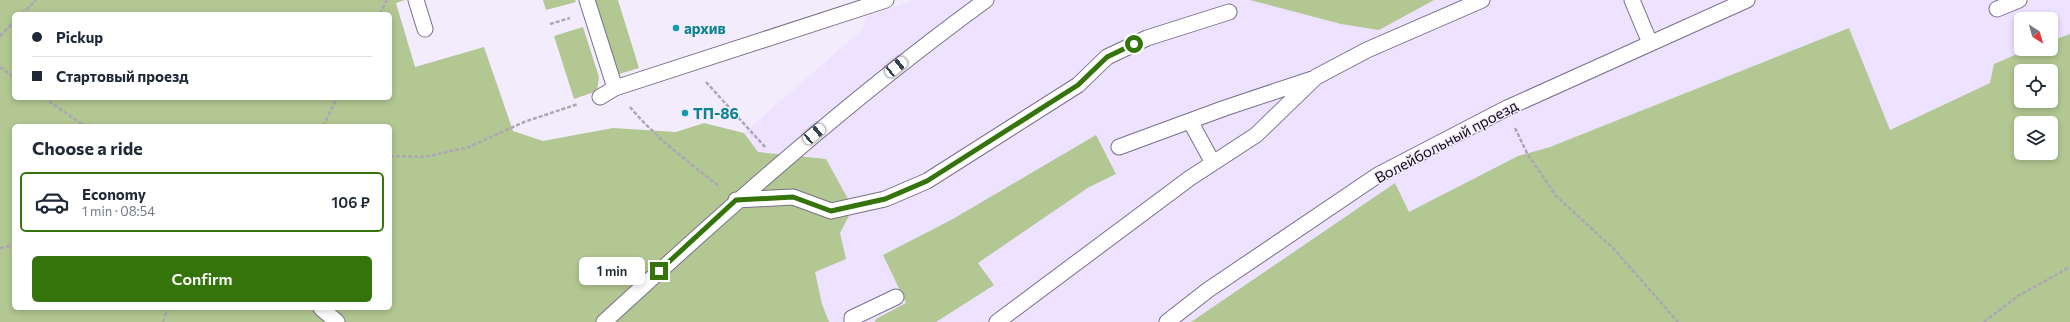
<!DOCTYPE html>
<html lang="en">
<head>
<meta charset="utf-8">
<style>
  body { margin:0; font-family:Commissioner,sans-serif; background:#f6f6f7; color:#1f2937; height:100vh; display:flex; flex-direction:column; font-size:15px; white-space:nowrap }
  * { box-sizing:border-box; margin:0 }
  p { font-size:13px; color:#747a83 }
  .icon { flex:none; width:22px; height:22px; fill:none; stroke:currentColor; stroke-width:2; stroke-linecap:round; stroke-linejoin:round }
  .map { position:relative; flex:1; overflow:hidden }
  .drawer { position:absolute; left:12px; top:124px; width:380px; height:186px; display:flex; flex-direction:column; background:#fff; border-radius:6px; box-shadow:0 2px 6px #0003 }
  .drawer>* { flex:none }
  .hud { position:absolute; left:12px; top:12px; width:380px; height:88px; border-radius:6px; box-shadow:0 2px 6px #0003; display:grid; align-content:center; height:88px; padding:0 20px; background:#fff }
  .needle { width:26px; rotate:143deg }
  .buttons { position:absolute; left:2014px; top:12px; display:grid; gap:8px }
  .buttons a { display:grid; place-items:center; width:44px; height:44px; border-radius:6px; background:#fff; box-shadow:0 2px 6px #0003; font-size:20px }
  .end { position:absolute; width:18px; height:18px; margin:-9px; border:5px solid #35730b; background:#fff; box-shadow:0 0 0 2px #fff }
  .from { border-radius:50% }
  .bubble { position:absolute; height:28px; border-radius:6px; background:#fff; box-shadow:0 2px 6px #0003; font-size:13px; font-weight:600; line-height:28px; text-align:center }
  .car { position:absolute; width:12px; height:24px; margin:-12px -6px; border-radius:5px; box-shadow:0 0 3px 1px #0007; background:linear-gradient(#fff 24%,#345 0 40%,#fff 0 76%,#345 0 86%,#fff 0) }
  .hud b { display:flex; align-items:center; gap:14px; height:38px; font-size:15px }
  .hud b+b { border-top:1px solid #e0e1e3 }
  .hud i { width:10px; height:10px; background:#1f2937 }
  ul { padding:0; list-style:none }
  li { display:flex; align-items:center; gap:12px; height:60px; margin:0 8px 6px; padding:0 12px; border:2px solid #e0e1e3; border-radius:6px }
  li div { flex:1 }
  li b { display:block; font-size:15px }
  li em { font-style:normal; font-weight:600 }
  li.active { border-color:#35730b }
  li>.icon { width:36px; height:36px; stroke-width:1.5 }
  h2 { padding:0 20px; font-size:18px; line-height:48px }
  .button { display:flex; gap:8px; margin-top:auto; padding:8px 20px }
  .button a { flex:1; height:46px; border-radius:6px; background:#35730b; color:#fff; font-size:16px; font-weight:600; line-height:46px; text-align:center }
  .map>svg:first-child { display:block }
  .built { fill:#ede2ff }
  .green { fill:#b2c792; fill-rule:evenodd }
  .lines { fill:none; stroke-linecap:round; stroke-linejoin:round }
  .service-casing { stroke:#796f88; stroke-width:17 }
  .path { stroke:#aca6b5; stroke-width:2.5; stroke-dasharray:4 2; stroke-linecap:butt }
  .service { stroke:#fff; stroke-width:15 }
  .route { stroke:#35730b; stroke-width:5 }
  .culture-dot { fill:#0f9aa8; stroke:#f2ecfd; stroke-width:1.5 }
  .labels { text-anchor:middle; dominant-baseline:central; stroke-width:3; stroke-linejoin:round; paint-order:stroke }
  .culture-label { font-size:15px; font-weight:bold; fill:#0d838f; stroke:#f2ecfd; text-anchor:start }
  .street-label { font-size:15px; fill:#110d17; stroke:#f2ecfd }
</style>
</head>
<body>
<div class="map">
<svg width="2070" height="322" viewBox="0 0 2070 322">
  <rect width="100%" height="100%" fill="#f2ecfd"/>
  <path class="built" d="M 914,0 L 2070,0 L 2070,34 L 2051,41 L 2051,19 L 2021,19 L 2021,49 L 2029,49 L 1994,64 L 1990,83 L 1890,130 L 1849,28 L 1550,147 L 1518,156 L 1409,213 L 1395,183 L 1191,322 L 829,322 L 822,304 L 815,272 L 840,233 L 826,159 L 758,152 L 744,133 L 863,29 L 865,17 Z"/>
  <path class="green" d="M 0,0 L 405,0 L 396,3 L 415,67 L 484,47 L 513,131 L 543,141 L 613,128 L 676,132 L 704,123 L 744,133 L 758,152 L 826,159 L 853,208 L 840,233 L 846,259 L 815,272 L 822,304 L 829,322 L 0,322 ZM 14,14 L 390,14 L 390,98 L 14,98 ZM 14,126 L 390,126 L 390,308 L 14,308 Z
    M 543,0 L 575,0 L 576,2 L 546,10 Z
    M 595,0 L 618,0 L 639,68 L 619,74 Z
    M 1250,0 L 1434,0 L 1379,30 L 1341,24 Z
    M 583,27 L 599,77 L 597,91 L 574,99 L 554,36 Z
    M 1849,28 L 1890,130 L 1990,83 L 1994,64 L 2029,49 L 2051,49 L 2051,41 L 2070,34 L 2070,322 L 1191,322 L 1395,183 L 1409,212 L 1518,156 L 1550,147 ZM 2021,71 L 2051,71 L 2051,101 L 2021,101 ZM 2021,123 L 2051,123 L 2051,153 L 2021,153 Z
    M 1096,135 L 1116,174 L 1089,187 L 978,263 L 994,285 L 936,322 L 875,322 L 876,319 L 906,303 L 883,255 L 951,220 Z"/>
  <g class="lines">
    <defs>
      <path id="service" d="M 416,0 L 425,29
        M 587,0 L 615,88
        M 1632,0 L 1650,43
        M 1997,9 L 2019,0
        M 600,97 L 615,88 L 886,0
        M 1190,121 L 1213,163
        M 1119,147 L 1225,108 L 1312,79
        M 736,200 L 793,197 L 831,211 L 885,199 L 927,181 L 1078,85 L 1107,57 L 1147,38 L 1229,12
        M 321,308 L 337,322
        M 604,322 C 727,209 850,99 986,0
        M 852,322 L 852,318 L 896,297
        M 997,322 L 1190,178 L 1256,135 L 1316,77 L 1367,50 L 1482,0
        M 1167,322 L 1208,290 L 1378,175 L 1507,108 L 1747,0"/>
    </defs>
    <use href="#service" class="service-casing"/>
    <path class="path" d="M 22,14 L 36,0
      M 380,14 L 387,0
      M 550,24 L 570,18
      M 0,36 L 14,22
      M 0,67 L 14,77
      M 706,82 L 766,148
      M 44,98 L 85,126
      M 630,107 C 655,137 688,162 719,186
      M 323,126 L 337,98
      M 1515,128 L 1527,153 L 1556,196 L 1613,248 L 1678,322
      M 390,156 L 425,157 L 469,147 L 524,122 L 578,104
      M 0,248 L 14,245
      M 163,322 L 168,308
      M 1984,322 L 2018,296 L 2070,267"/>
    <use href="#service" class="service"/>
  </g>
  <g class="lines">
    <path class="route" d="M 659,271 L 736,200 L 793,197 L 831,211 L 885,199 L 927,181 L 1078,85 L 1107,57 L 1134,44"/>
  </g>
  <g class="culture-dot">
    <circle cx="676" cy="28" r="4"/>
    <circle cx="685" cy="113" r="4"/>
  </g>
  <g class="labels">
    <g class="culture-label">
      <text x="684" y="28">архив</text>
      <text x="693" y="113">ТП-86</text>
    </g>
    <g class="street-label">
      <text transform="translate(1446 141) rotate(-28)">Волейбольный проезд</text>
    </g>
  </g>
</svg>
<div class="buttons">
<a><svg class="needle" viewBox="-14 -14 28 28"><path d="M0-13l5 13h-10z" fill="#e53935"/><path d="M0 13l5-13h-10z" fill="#747a83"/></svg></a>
<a><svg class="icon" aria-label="locate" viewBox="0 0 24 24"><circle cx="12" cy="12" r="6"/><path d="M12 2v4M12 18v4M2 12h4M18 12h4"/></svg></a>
<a><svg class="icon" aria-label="layers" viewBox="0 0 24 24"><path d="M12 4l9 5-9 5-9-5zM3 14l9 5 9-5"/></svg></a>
</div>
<i class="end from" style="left:1134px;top:44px"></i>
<i class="end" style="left:659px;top:271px"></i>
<div class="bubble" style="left:579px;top:257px;width:66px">1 min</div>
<i class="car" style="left:896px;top:67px;rotate:51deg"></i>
<i class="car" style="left:814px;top:134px;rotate:50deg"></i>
<div class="hud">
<b><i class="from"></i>Pickup</b>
<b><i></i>Стартовый проезд</b>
</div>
<section class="drawer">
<h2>Choose a ride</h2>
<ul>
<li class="active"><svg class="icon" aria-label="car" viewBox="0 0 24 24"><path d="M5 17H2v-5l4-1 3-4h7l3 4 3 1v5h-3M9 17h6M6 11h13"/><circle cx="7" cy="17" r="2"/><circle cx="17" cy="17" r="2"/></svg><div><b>Economy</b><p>1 min · 08:54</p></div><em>106 ₽</em></li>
</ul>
<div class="button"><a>Confirm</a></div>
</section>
</div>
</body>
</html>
